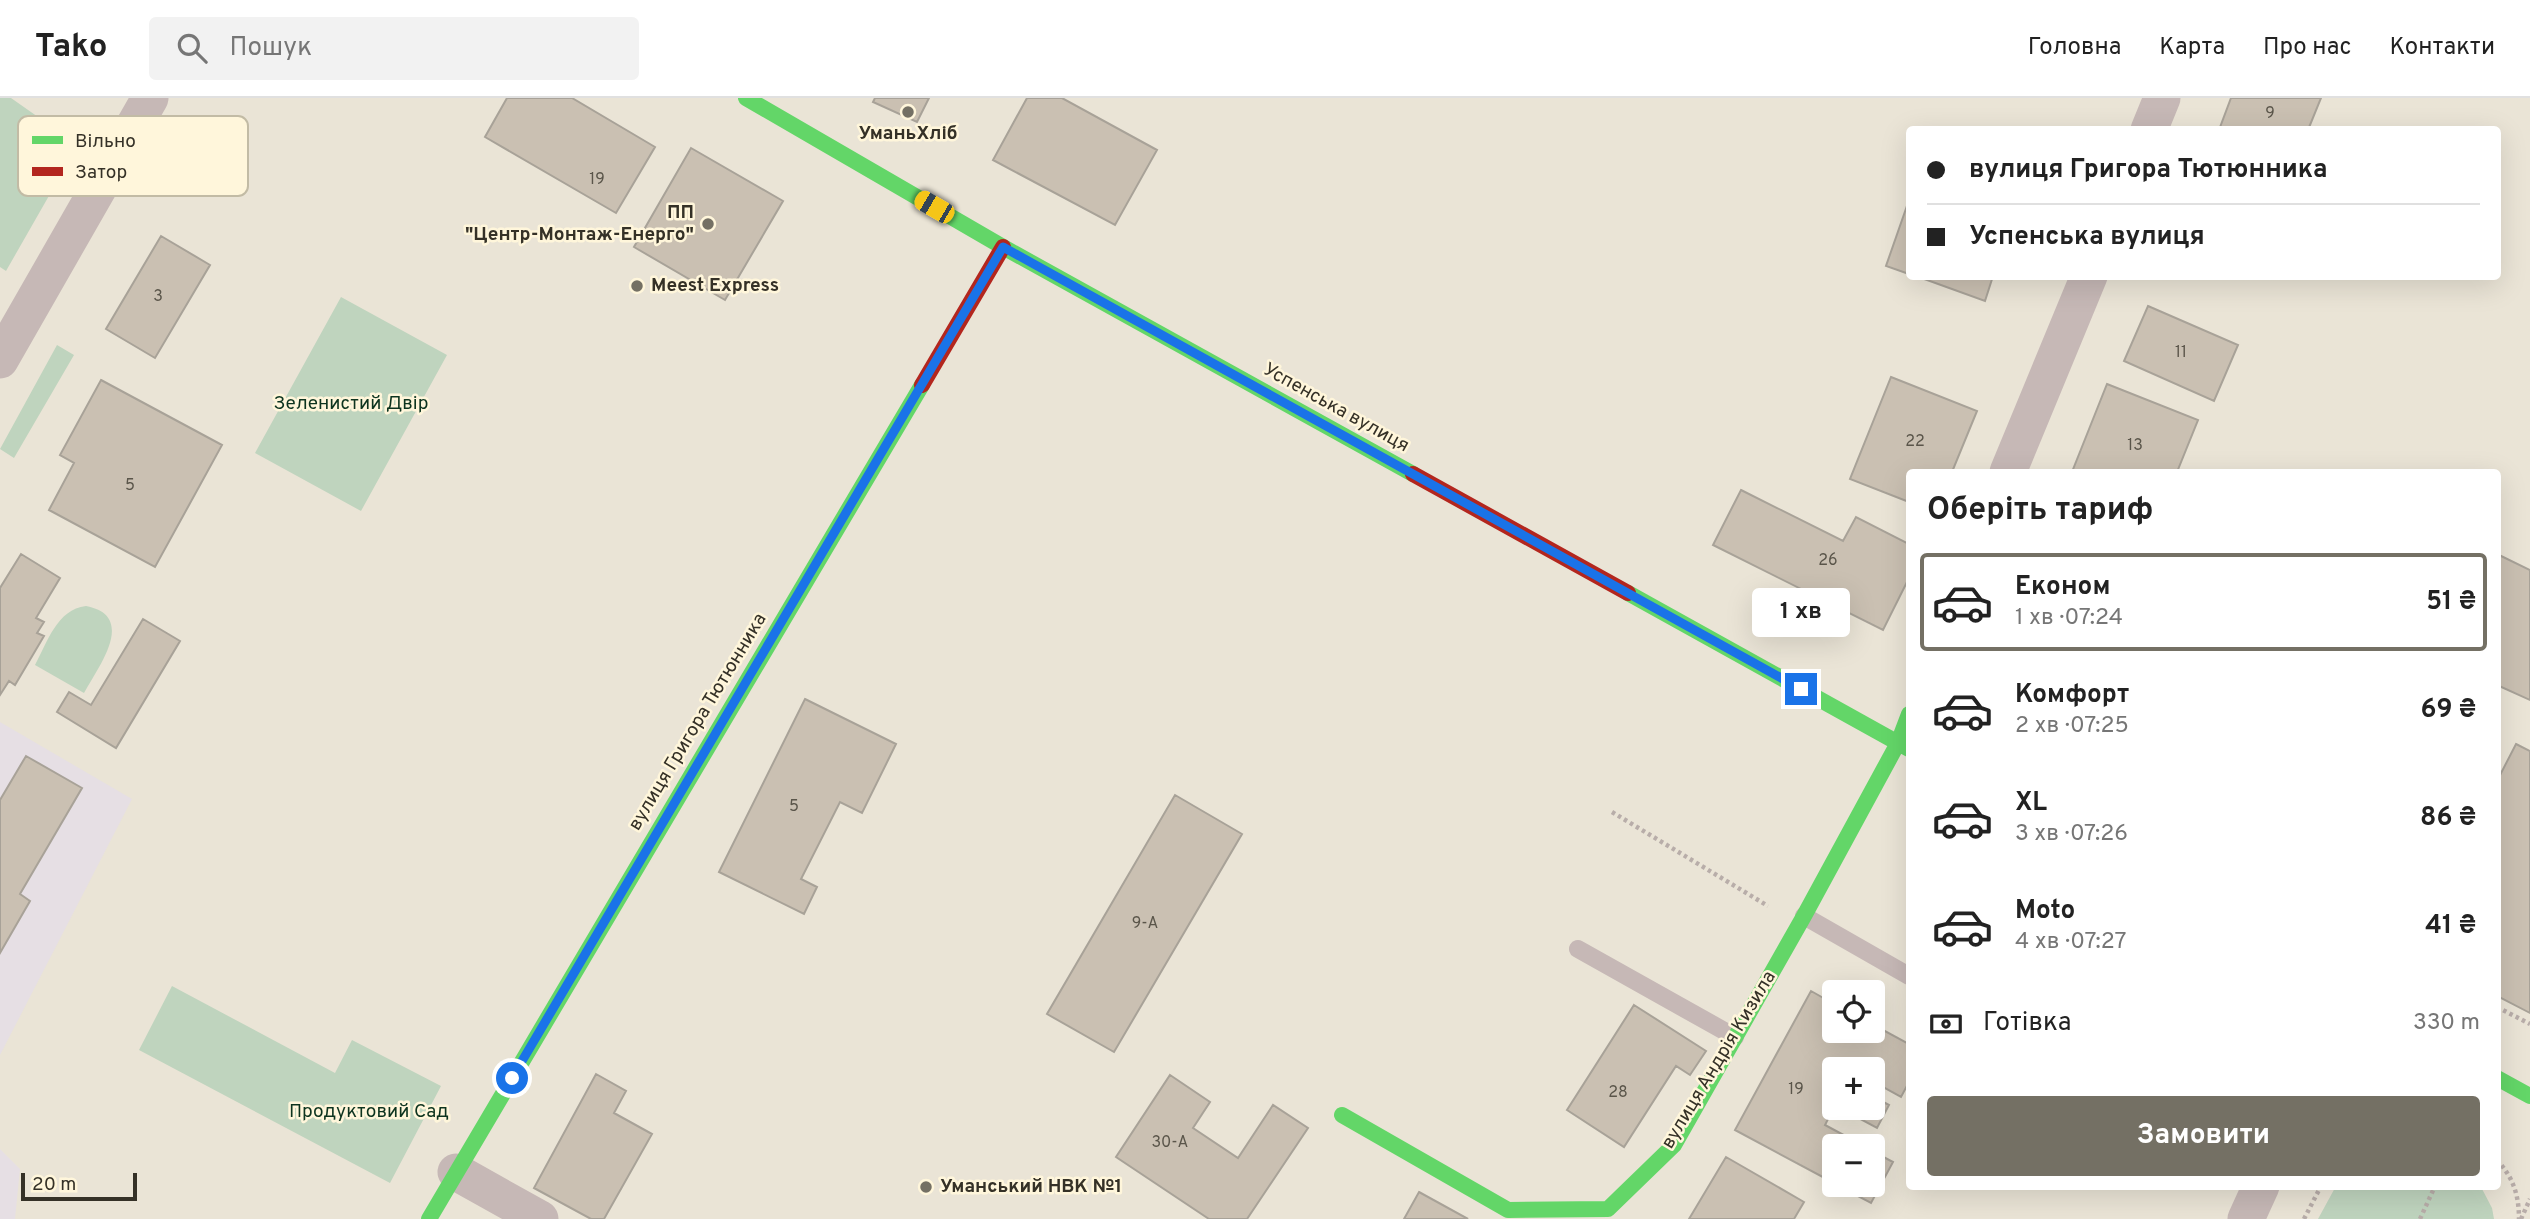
<!DOCTYPE html>
<html lang="uk">
<head>
<meta charset="utf-8">
<style>
  body { margin:0; font-family:Overpass,sans-serif; background:#f2f2f2; color:#222; height:100vh; display:flex; flex-direction:column; font-size:26px; white-space:nowrap }
  * { box-sizing:border-box; margin:0 }
  p { font-size:23px; color:#767676 }
  .icon { flex:none; width:38px; height:38px; fill:none; stroke:currentColor; stroke-width:2; stroke-linecap:round; stroke-linejoin:round }
  .map { position:relative; flex:1; overflow:hidden }
  .panel { position:absolute; left:1906px; top:371px; width:595px; height:721px; display:flex; flex-direction:column; background:#fff; border-radius:7px; box-shadow:0 7px 28px #0002 }
  .panel>* { flex:none }
  .top-card { position:absolute; left:1906px; top:28px; width:595px; height:154px; border-radius:7px; box-shadow:0 7px 28px #0002; display:grid; align-content:center; height:154px; padding:0 21px; background:#fff }
  .buttons { position:absolute; left:1822px; top:882px; display:grid; gap:14px }
  .buttons a { display:grid; place-items:center; width:63px; height:63px; border-radius:7px; background:#fff; box-shadow:0 7px 28px #0002; font-size:35px }
  .scale { position:absolute; left:21px; bottom:18px; width:116px; box-sizing:border-box; padding-left:7px; border:4px solid #353127; border-top:0; font-size:19px; line-height:24px; white-space:nowrap; color:#353127; -webkit-text-stroke:5px #fff6db; paint-order:stroke }
  .end { position:absolute; width:32px; height:32px; margin:-16px; border:9px solid #1a73e8; background:#fff; box-shadow:0 0 0 4px #fff }
  .from { border-radius:50% }
  .bubble { position:absolute; height:49px; border-radius:7px; background:#fff; box-shadow:0 7px 28px #0002; font-size:23px; font-weight:700; line-height:49px; text-align:center }
  .car { position:absolute; width:21px; height:42px; margin:-21px -10px; border-radius:9px; box-shadow:0 0 5px 2px #0007; background:linear-gradient(#f5c518 24%,#345 0 40%,#f5c518 0 76%,#345 0 86%,#f5c518 0) }
  .top-card b { display:flex; align-items:center; gap:24px; height:66px; font-size:26px }
  .top-card b+b { border-top:2px solid #e0e0e0 }
  .top-card i { width:18px; height:18px; background:#222 }
  ul { padding:0; list-style:none }
  li { display:flex; align-items:center; gap:21px; height:98px; margin:0 14px 10px; padding:0 7px; border:4px solid transparent; border-radius:7px }
  li div { flex:1 }
  li b { display:block; font-size:26px }
  li em { font-style:normal; font-weight:700 }
  li.on { border-color:#747064 }
  li>.icon { width:63px; height:63px; stroke-width:1.5 }
  h2 { padding:0 21px; font-size:32px; line-height:84px }
  .pay { display:flex; align-items:center; gap:18px; height:77px; padding:0 21px; font-size:26px }
  .pay p { margin-inline-start:auto }
  .button { display:flex; gap:14px; margin-top:auto; padding:14px 21px }
  .button a { flex:1; height:80px; border-radius:7px; background:#747064; color:#fff; font-size:28px; font-weight:700; line-height:80px; text-align:center }
  header { display:flex; align-items:center; gap:42px; box-sizing:border-box; height:98px; padding:0 35px; background:#fff; border-bottom:2px solid #e0e0e0 }
  header strong { font-size:33px }
  nav { display:flex; gap:38px; margin-inline-start:auto; font-size:24px }
  .search { width:490px; height:63px; background:#f2f2f2; display:flex; align-items:center; gap:18px; box-sizing:border-box; padding:0 24px; border-radius:7px; color:#767676; font-size:26px }
  .map>svg:first-child { display:block }
  .industrial { fill:#e6dfe4 }
  .green { fill:#bfd4be }
  .building { fill:#cac0b2; stroke:#a8a298; stroke-width:2 }
  .lines { fill:none; stroke-linecap:round; stroke-linejoin:round }
  .path { stroke:#b8ada9; stroke-width:4.5; stroke-dasharray:3.5 3.5; stroke-linecap:butt }
  .lane { stroke:#c6b8b6; stroke-width:18 }
  .street { stroke:#c6b8b6; stroke-width:37 }
  .fast { stroke:#63d668; stroke-width:16 }
  .jam { stroke:#b3261e; stroke-width:16 }
  .route { stroke:#1a73e8; stroke-width:9 }
  .poi-dot { fill:#747064; stroke:#fff6db; stroke-width:2.5 }
  .labels { text-anchor:middle; dominant-baseline:central; stroke-width:5; stroke-linejoin:round; paint-order:stroke }
  .number-label { font-size:16px; fill:#5a554a }
  .poi-label { font-size:19px; font-weight:bold; fill:#353127; stroke:#fff6db; text-anchor:start }
  .park-label { font-size:19px; fill:#0d341f; stroke:#fff6db }
  .street-label { font-size:19px; fill:#353127; stroke:#fff6db }
  .key { fill:#fff6db; stroke:#c2bba5; stroke-width:2 }
  .key-label { font-size:19px; fill:#353127 }
</style>
</head>
<body>
<header>
<strong>Tako</strong>
<div class="search"><svg class="icon" aria-label="search" viewBox="0 0 24 24"><circle cx="10" cy="10" r="6"/><path d="M15 15l6 6"/></svg>Пошук</div>
<nav><a>Головна</a><a>Карта</a><a>Про нас</a><a>Контакти</a></nav>
</header>
<div class="map">
<svg width="2530" height="1121" viewBox="0 0 2530 1121">
  <rect width="100%" height="100%" fill="#eae4d6"/>
  <path class="industrial" d="M 0,624 L 132,701 L 0,957 Z
    M 0,1051 L 20,1071 L 15,1121 L 0,1121 Z"/>
  <path class="green" d="M 0,0 L 11,0 L 78,47 L 6,173 L 0,169 Z
    M 341,199 L 447,257 L 361,413 L 255,355 Z
    M 57,247 L 74,257 L 14,360 L 0,351 Z
    M 86,508 C 138,518 98,569 84,595 L 35,567 C 47,545 57,511 86,508 Z
    M 172,888 L 335,975 L 352,942 L 441,988 L 390,1085 L 139,952 Z
    M 2336,1088 L 2481,1089 L 2492,1110 L 2494,1121 L 2318,1121 Z"/>
  <path class="building" d="M 507,0 L 572,0 L 655,49 L 616,115 L 485,39 Z
    M 875,0 L 929,0 L 917,24 L 873,4 Z
    M 1027,0 L 1062,0 L 1157,52 L 1115,127 L 993,62 Z
    M 2231,0 L 2321,0 L 2308,32 L 2219,32 Z
    M 691,50 L 783,103 L 725,202 L 634,149 Z
    M 1909,102 L 1909,176 L 1886,168 Z
    M 161,138 L 210,167 L 155,260 L 106,231 Z
    M 1916,178 L 1993,178 L 1985,203 Z
    M 2148,208 L 2238,247 L 2214,303 L 2124,263 Z
    M 1891,279 L 1977,313 L 1952,374 L 1909,374 L 1909,404 L 1850,381 Z
    M 101,282 L 222,347 L 155,469 L 49,412 L 74,365 L 60,357 Z
    M 2107,286 L 2198,322 L 2177,374 L 2072,374 Z
    M 1741,392 L 1843,443 L 1856,419 L 1909,446 L 1909,480 L 1883,532 L 1713,447 Z
    M 21,456 L 60,480 L 36,520 L 44,524 L 37,535 L 44,538 L 15,587 L 9,583 L 0,597 L 0,490 Z
    M 2497,456 L 2530,472 L 2530,602 L 2497,587 Z
    M 143,521 L 180,543 L 116,650 L 57,614 L 69,594 L 91,607 Z
    M 805,601 L 896,646 L 862,715 L 840,704 L 801,781 L 817,789 L 804,816 L 719,774 Z
    M 2516,646 L 2530,653 L 2530,915 L 2497,898 L 2497,683 Z
    M 26,658 L 82,690 L 20,796 L 30,803 L 0,855 L 0,702 Z
    M 1175,697 L 1242,736 L 1114,954 L 1047,916 Z
    M 1811,893 L 1834,906 L 1834,933 L 1872,933 L 1872,926 L 1909,946 L 1909,984 L 1901,999 L 1872,983 L 1872,971 L 1834,971 L 1834,1009 L 1825,1027 L 1864,1048 L 1834,1048 L 1834,1085 L 1735,1032 Z
    M 1634,907 L 1706,953 L 1690,977 L 1676,968 L 1624,1049 L 1567,1012 Z
    M 596,976 L 626,993 L 614,1015 L 652,1036 L 604,1121 L 591,1121 L 534,1090 Z
    M 1170,977 L 1210,1004 L 1193,1030 L 1238,1060 L 1273,1007 L 1308,1030 L 1247,1121 L 1209,1121 L 1116,1059 Z
    M 1872,998 L 1889,1007 L 1877,1030 L 1840,1010 L 1872,1010 Z
    M 1872,1053 L 1893,1064 L 1871,1105 L 1837,1087 L 1872,1087 Z
    M 1726,1059 L 1804,1104 L 1794,1121 L 1689,1121 Z
    M 1419,1094 L 1468,1121 L 1404,1121 Z"/>
  <g class="lines">
    <path class="path" d="M 1612,714 L 1768,808
      M 2497,909 L 2530,926
      M 2497,1062 C 2513,1079 2519,1097 2519,1121
      M 2304,1121 L 2321,1088
      M 2420,1121 L 2435,1088
      M 2521,1121 L 2530,1101"/>
    <path class="lane" d="M 1804,818 L 1909,878
      M 1578,851 L 1735,939"/>
    <path class="street" d="M 2149,32 L 2162,0
      M 0,262 L 150,0
      M 2008,374 L 2089,178
      M 456,1074 L 540,1121
      M 2246,1121 L 2261,1088"/>
    <path class="fast" d="M 746,0 L 1003,149 L 1413,376
      M 1628,495 L 1909,651
      M 2497,980 L 2530,998
      M 1342,1017 L 1508,1112 L 1608,1111 L 1674,1047 L 1804,818 L 1898,645 L 1909,616
      M 429,1121 L 922,287"/>
    <path class="jam" d="M 922,287 L 1003,149
      M 1413,376 L 1628,495"/>
  </g>
  <g class="lines">
    <path class="route" d="M 512,980 L 1003,149 L 1801,591"/>
  </g>
  <g class="poi-dot">
    <circle cx="908" cy="14" r="7"/>
    <circle cx="708" cy="126" r="7"/>
    <circle cx="637" cy="188" r="7"/>
    <circle cx="926" cy="1089" r="7"/>
  </g>
  <g class="labels">
    <g class="number-label">
      <text x="2270" y="16">9</text>
      <text x="597" y="82">19</text>
      <text x="158" y="199">3</text>
      <text x="2181" y="255">11</text>
      <text x="1915" y="344">22</text>
      <text x="2135" y="348">13</text>
      <text x="130" y="388">5</text>
      <text x="1828" y="463">26</text>
      <text x="794" y="709">5</text>
      <text x="1145" y="826">9-А</text>
      <text x="1796" y="992">19</text>
      <text x="1618" y="995">28</text>
      <text x="1170" y="1045">30-А</text>
    </g>
    <g class="poi-label">
      <text x="908" y="36" text-anchor="middle">УманьХліб</text>
      <text x="694" y="115" text-anchor="end">ПП<tspan x="694" dy="22">"Центр-Монтаж-Енерго"</tspan></text>
      <text x="651" y="188">Meest Express</text>
      <text x="940" y="1089">Уманський НВК №1</text>
    </g>
    <g class="park-label">
      <text x="351" y="306">Зеленистий Двір</text>
      <text x="369" y="1014">Продуктовий Сад</text>
    </g>
    <g class="street-label">
      <text transform="translate(1336 310) rotate(29)">Успенська вулиця</text>
      <text transform="translate(698 624) rotate(-59)">вулиця Григора Тютюнника</text>
      <text transform="translate(1719 962) rotate(-59)">вулиця Андрія Кизила</text>
    </g>
  </g>
  <rect x="18" y="18" width="230" height="80" rx="10" class="key"/>
  <rect x="32" y="38" width="31" height="8" fill="#63d668"/>
  <rect x="32" y="69" width="31" height="9" fill="#b3261e"/>
  <g class="key-label">
    <text x="75" y="49">Вільно</text>
    <text x="75" y="80">Затор</text>
  </g>
</svg>
<div class="buttons">
<a><svg class="icon" aria-label="locate" viewBox="0 0 24 24"><circle cx="12" cy="12" r="6"/><path d="M12 2v4M12 18v4M2 12h4M18 12h4"/></svg></a>
<a>+</a>
<a>−</a>
</div>
<div class="scale">20 m</div>
<i class="end from" style="left:512px;top:980px"></i>
<i class="end" style="left:1801px;top:591px"></i>
<div class="bubble" style="left:1752px;top:490px;width:98px">1 хв</div>
<i class="car" style="left:934px;top:109px;rotate:300deg"></i>
<div class="top-card">
<b><i class="from"></i>вулиця Григора Тютюнника</b>
<b><i></i>Успенська вулиця</b>
</div>
<section class="panel">
<h2>Оберіть тариф</h2>
<ul>
<li class="on"><svg class="icon" aria-label="car" viewBox="0 0 24 24"><path d="M5 17H2v-5l4-1 3-4h7l3 4 3 1v5h-3M9 17h6M6 11h13"/><circle cx="7" cy="17" r="2"/><circle cx="17" cy="17" r="2"/></svg><div><b>Економ</b><p>1 хв · 07:24</p></div><em>51 ₴</em></li>
<li><svg class="icon" aria-label="car" viewBox="0 0 24 24"><path d="M5 17H2v-5l4-1 3-4h7l3 4 3 1v5h-3M9 17h6M6 11h13"/><circle cx="7" cy="17" r="2"/><circle cx="17" cy="17" r="2"/></svg><div><b>Комфорт</b><p>2 хв · 07:25</p></div><em>69 ₴</em></li>
<li><svg class="icon" aria-label="car" viewBox="0 0 24 24"><path d="M5 17H2v-5l4-1 3-4h7l3 4 3 1v5h-3M9 17h6M6 11h13"/><circle cx="7" cy="17" r="2"/><circle cx="17" cy="17" r="2"/></svg><div><b>XL</b><p>3 хв · 07:26</p></div><em>86 ₴</em></li>
<li><svg class="icon" aria-label="car" viewBox="0 0 24 24"><path d="M5 17H2v-5l4-1 3-4h7l3 4 3 1v5h-3M9 17h6M6 11h13"/><circle cx="7" cy="17" r="2"/><circle cx="17" cy="17" r="2"/></svg><div><b>Moto</b><p>4 хв · 07:27</p></div><em>41 ₴</em></li>
</ul>
<div class="pay"><svg class="icon" aria-label="cash" viewBox="0 0 24 24"><path d="M3 7h18v10H3z"/><circle cx="12" cy="12" r="2"/></svg>Готівка<p>330 m</p></div>
<div class="button"><a>Замовити</a></div>
</section>
</div>
</body>
</html>
